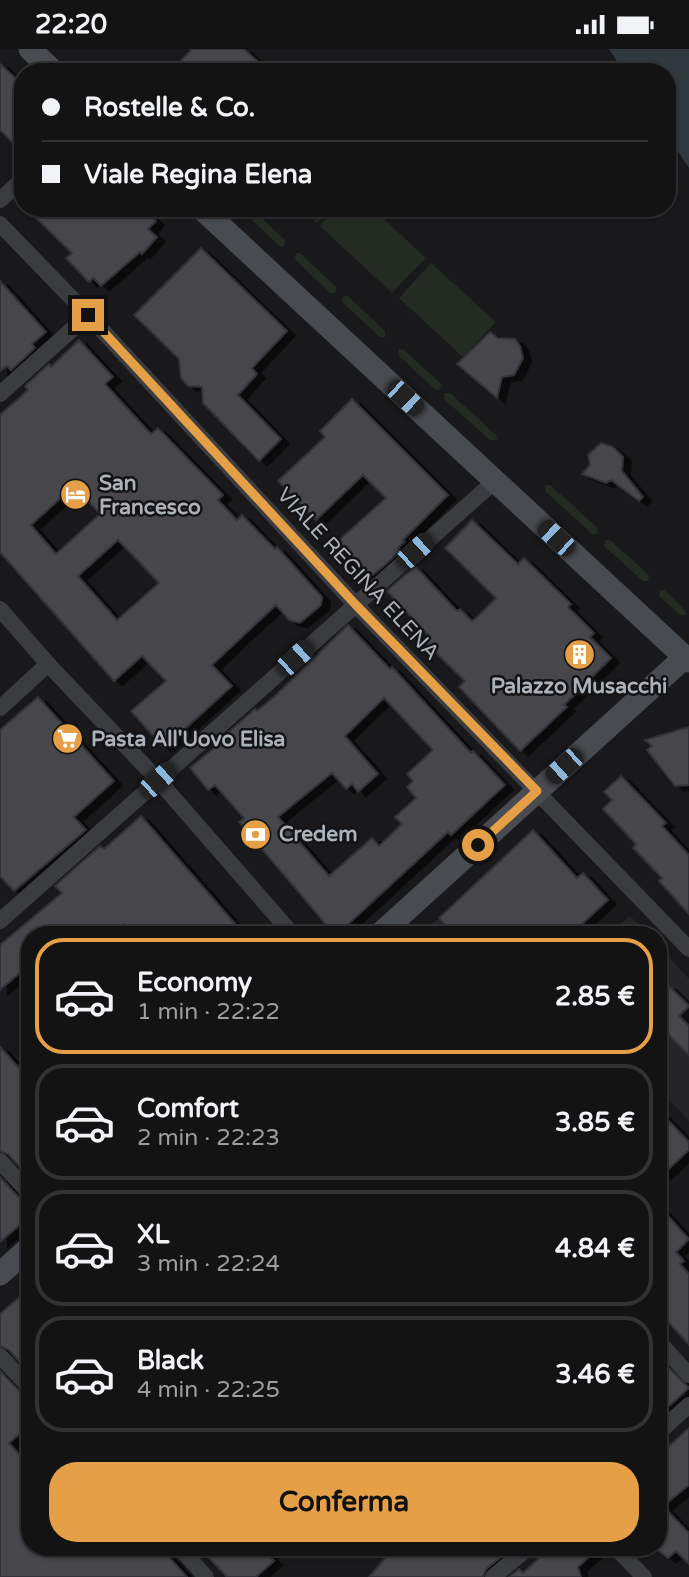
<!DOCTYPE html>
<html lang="it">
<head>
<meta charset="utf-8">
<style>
  body { margin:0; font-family:"Varela Round",sans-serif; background:#1c1c1d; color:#f1f3f6; height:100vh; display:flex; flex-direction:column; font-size:26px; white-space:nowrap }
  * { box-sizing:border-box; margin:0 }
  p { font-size:23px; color:#9d9ea0 }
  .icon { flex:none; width:38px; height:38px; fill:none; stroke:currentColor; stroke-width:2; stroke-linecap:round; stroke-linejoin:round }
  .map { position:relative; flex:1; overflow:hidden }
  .side { position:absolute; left:21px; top:877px; width:646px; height:630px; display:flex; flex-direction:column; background:#131314; border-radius:28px; box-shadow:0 2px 5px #0004,0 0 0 2px #323234 }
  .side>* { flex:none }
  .guide { position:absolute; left:14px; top:14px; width:662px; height:154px; border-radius:28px; box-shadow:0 2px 5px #0004,0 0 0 2px #323234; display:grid; align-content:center; height:154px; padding:0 28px; background:#131314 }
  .end { position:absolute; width:32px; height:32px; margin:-16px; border:9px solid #e49f47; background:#111; box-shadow:0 0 0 4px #111 }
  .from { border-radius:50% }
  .car { position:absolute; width:21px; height:42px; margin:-21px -10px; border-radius:9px; box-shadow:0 0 5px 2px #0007; background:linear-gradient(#222 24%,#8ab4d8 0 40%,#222 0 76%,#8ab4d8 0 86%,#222 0) }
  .guide b { display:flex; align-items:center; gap:24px; height:66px; font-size:26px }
  .guide b+b { border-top:2px solid #323234 }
  .guide i { width:18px; height:18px; background:#f1f3f6 }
  ul { padding:12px 0 0; list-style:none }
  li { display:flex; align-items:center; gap:21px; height:116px; margin:0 14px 10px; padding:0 14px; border:4px solid #323234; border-radius:28px }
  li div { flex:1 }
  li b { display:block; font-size:26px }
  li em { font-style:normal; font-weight:700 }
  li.on { border-color:#e49f47 }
  li>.icon { width:63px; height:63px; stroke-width:1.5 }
  .cta { display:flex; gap:14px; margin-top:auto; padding:14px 28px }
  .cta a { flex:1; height:80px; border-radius:28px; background:#e49f47; color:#111; font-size:28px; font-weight:700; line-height:80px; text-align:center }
  .status { display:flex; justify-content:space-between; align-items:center; height:49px; padding:0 35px; background:#131314; direction:ltr }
  .status svg { height:19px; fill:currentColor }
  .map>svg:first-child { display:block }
  .built { fill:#252528 }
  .green { fill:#232b23 }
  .water { fill:#30393e }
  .building { fill:#46474b; stroke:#333337; stroke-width:2; fill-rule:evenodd; filter:url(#shadow) }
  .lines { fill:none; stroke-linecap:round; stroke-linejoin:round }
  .street { stroke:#3a3c3f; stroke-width:16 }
  .secondary { stroke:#484b4f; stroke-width:23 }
  .route { stroke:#e49f47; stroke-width:9 }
  .labels { text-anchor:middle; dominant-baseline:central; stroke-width:5; stroke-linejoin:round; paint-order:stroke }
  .poi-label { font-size:21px; font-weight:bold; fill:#acb2b9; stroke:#141416; text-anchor:start }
  .street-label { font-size:21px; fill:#acb2b9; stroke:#141416 }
</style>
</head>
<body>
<div class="status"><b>22:20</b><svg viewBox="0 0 49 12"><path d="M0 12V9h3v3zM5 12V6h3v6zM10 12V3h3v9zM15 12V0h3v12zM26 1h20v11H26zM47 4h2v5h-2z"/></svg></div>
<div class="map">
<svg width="689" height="1528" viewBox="0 0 689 1528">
  <defs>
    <filter id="shadow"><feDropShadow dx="8" dy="4.5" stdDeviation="0" flood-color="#0009"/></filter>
  </defs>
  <rect width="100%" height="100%" fill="#19191b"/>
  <path class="built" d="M 630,867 L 648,885 L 610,885 Z
    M 438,870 L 452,885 L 420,885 Z
    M 658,896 L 689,930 L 689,1072 L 658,1039 Z"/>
  <path class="green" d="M 251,159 L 285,191 L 284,197 L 279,197 L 243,162 L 243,159 Z
    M 301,159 L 330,159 L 317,174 Z
    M 336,159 L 372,159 L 426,209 L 392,244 L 320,177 Z
    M 296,204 L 300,204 L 336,238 L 335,244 L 330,244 L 295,210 Z
    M 431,214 L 496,273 L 463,308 L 399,249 Z
    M 343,247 L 348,247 L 385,282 L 385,288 L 380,288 L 342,253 Z
    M 399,300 L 403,300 L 441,335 L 440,341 L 435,340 L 398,306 Z
    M 445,344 L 450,344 L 496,386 L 497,391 L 490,391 L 444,350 Z
    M 545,436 L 550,436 L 598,479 L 597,485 L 592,485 L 545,442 Z
    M 605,491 L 610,491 L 649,526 L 648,532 L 643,532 L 604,497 Z
    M 660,541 L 664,541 L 685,561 L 686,566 L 680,566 L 659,547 Z"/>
  <path class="water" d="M 609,0 L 689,0 L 689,119 L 667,86 L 667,23 L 624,23 Z"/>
  <path class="building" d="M 192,0 L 244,0 L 269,23 L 170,23 Z
    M 0,15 L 23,36 L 23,86 L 14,95 L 0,81 Z
    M 26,159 L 142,159 L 156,172 L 148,180 L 157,188 L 142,205 L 140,203 L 101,237 L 93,229 L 89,233 L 66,209 L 72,204 Z
    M 201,199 L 287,282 L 252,319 L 257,325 L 238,346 L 281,390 L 259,412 L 203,354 L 202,338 L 188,337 L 181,329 L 179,310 L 134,266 Z
    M 0,232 L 46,283 L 32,295 L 35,299 L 11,321 L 7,317 L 0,322 Z
    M 490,283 L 498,289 L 515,290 L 520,297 L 523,309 L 514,326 L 502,328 L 497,349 L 457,315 Z
    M 79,291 L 113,328 L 105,335 L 151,385 L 158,379 L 223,446 L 218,451 L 237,471 L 242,466 L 275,500 L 277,498 L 322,548 L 321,556 L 300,574 L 289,571 L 276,556 L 212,616 L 232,637 L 164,699 L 131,662 L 166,632 L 142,607 L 114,632 L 0,503 L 0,366 L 28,341 L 25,337 L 49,315 L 51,318 ZM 79,442 L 100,465 L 56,505 L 31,476 L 64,446 L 69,452 ZM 118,491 L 159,534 L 117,571 L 78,527 Z
    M 352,350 L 448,446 L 403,491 L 405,493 L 398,499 L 401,502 L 373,526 L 371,524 L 368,527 L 337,493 L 386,449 L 363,426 L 316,471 L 278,432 L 325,388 L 320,382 Z
    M 601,394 L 613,398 L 623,408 L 622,422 L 643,448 L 639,452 L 611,431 L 606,434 L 582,425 L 590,416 L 588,406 Z
    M 472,471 L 518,515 L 524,509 L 571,555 L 568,558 L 594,584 L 590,588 L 611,609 L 564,656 L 567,658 L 520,702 L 459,638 L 465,632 L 426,594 L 431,589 L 387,542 L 415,517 L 457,562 L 460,560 L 472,572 L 476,569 L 496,549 L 445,499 Z
    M 348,576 L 390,620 L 392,618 L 471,704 L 473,702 L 505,736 L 451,786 L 448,783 L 342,881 L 329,879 L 239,773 L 244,769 L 215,736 L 208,741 L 190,719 L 225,690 L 223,688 L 255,660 L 257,662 L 274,648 ZM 384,649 L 433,701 L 407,725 L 413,732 L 407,738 L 416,749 L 395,768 L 402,775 L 379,797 L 372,789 L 329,827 L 278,768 L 332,724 L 346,740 L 352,735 L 358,743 L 378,725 L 345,687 Z
    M 38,648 L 114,732 L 74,768 L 86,781 L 14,842 L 0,827 L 0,681 Z
    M 689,678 L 689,736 L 675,737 L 647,701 L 652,697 L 645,691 Z
    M 621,727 L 666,774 L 662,777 L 689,806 L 689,865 L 659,832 L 662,829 L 633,799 L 636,795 L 603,760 L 612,751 L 604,743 Z
    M 141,767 L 245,886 L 135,886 L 125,875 L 113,886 L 30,886 L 30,915 L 0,941 L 0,896 L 62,844 L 55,837 L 100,797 L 104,800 Z
    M 533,781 L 577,829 L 583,824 L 608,851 L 570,886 L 454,886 L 439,869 Z
    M 668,936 L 689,957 L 679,967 L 689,977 L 689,1006 L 658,975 L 658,946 Z
    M 0,998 L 30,1031 L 30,1129 L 8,1105 L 0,1102 Z
    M 658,1061 L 689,1093 L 689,1101 L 658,1130 Z
    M 0,1128 L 22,1152 L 30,1155 L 30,1167 L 0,1193 Z
    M 658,1156 L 689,1190 L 676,1203 L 684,1212 L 680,1215 L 689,1225 L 689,1296 L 658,1261 Z
    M 30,1239 L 30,1302 L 19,1312 L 8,1300 L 0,1297 L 0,1265 Z
    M 658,1308 L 689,1339 L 658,1367 Z
    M 0,1322 L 30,1353 L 30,1376 L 9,1394 L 30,1418 L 30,1498 L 160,1498 L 187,1528 L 0,1528 Z
    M 689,1379 L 689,1436 L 663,1457 L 689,1484 L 689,1515 L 676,1502 L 668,1509 L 658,1501 L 658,1407 Z
    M 199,1498 L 262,1498 L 274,1512 L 256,1528 L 227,1528 Z
    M 395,1498 L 501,1498 L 506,1504 L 486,1520 L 483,1528 L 369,1528 Z
    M 551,1498 L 600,1498 L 578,1518 L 581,1528 L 509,1528 L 519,1520 L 523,1524 Z"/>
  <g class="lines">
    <path class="street" d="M 0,151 L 23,130
      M 0,175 L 88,266 L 355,555 L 689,900
      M 0,345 L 88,266
      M 0,560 L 48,615 L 158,731 L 293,886
      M 0,659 L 48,615
      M 0,872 L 495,432
      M 0,1112 L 30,1145
      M 658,1292 L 689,1326
      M 0,1307 L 30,1339
      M 658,1384 L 689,1356
      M 179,1498 L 206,1528
      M 615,1498 L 644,1528
      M 493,1528 L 529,1498"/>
    <path class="secondary" d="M 30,0 L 54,23
      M 201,159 L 689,612
      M 379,886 L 685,608
      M 0,1225 L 30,1198"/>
  </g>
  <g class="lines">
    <path class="route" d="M 88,266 L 355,555 L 537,742 L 478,796"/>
  </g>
  <defs>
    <symbol id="hotel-disc" viewBox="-11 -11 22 22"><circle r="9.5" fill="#e49f47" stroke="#141416"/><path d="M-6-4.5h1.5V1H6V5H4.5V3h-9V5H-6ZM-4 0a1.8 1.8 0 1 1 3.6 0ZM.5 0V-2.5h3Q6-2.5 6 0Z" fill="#fff"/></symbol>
    <symbol id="building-disc" viewBox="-11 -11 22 22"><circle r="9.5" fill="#e49f47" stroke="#141416"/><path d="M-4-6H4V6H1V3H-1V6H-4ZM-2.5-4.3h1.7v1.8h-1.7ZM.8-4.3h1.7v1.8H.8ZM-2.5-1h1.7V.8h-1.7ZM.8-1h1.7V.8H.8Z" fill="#fff"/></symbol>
    <symbol id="supermarket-disc" viewBox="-11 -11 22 22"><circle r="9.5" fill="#e49f47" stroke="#141416"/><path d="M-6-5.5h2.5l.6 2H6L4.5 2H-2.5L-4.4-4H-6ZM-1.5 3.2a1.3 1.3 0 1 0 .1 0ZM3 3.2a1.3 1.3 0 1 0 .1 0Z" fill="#fff"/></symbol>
    <symbol id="bank-disc" viewBox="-11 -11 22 22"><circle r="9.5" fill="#e49f47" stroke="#141416"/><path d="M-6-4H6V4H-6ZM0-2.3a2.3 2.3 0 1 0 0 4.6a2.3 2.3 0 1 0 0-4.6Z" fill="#fff"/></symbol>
  </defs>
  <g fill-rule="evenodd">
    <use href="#hotel-disc" x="58" y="428" width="35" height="35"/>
    <use href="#building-disc" x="562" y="588" width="35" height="35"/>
    <use href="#supermarket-disc" x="50" y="672" width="35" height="35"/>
    <use href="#bank-disc" x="238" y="768" width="35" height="35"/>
  </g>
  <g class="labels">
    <g class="poi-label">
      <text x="99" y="434">San<tspan x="99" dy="24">Francesco</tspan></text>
      <text x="579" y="637" text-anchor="middle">Palazzo Musacchi</text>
      <text x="91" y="690">Pasta All'Uovo Elisa</text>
      <text x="279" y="785">Credem</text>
    </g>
    <g class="street-label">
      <text transform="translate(358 525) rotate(47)">VIALE REGINA ELENA</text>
    </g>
  </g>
</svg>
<i class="end from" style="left:478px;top:796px"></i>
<i class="end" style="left:88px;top:266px"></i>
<i class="car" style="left:405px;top:349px;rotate:133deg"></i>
<i class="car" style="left:556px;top:489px;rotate:313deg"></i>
<i class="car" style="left:415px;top:502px;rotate:48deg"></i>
<i class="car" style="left:295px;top:609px;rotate:48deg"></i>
<i class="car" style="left:564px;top:717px;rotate:228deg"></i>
<i class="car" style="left:158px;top:731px;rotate:48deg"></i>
<div class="guide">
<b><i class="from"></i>Rostelle &amp; Co.</b>
<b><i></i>Viale Regina Elena</b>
</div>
<section class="side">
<ul>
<li class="on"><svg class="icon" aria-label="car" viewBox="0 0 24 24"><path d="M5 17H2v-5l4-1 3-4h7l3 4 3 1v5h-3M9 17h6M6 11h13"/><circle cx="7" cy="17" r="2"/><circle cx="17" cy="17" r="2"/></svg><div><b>Economy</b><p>1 min · 22:22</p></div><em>2.85 €</em></li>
<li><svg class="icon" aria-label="car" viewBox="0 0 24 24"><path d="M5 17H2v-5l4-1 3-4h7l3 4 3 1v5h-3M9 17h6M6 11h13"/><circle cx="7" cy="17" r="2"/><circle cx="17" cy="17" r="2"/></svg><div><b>Comfort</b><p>2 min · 22:23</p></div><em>3.85 €</em></li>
<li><svg class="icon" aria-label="car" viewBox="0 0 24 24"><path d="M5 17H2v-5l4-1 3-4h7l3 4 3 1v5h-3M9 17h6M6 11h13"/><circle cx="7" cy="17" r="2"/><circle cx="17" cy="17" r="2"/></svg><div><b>XL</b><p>3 min · 22:24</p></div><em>4.84 €</em></li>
<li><svg class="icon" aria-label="car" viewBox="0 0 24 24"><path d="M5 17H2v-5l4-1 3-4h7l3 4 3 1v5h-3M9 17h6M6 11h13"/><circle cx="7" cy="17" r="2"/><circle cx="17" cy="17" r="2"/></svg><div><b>Black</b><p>4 min · 22:25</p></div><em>3.46 €</em></li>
</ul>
<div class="cta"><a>Conferma</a></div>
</section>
</div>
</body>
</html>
